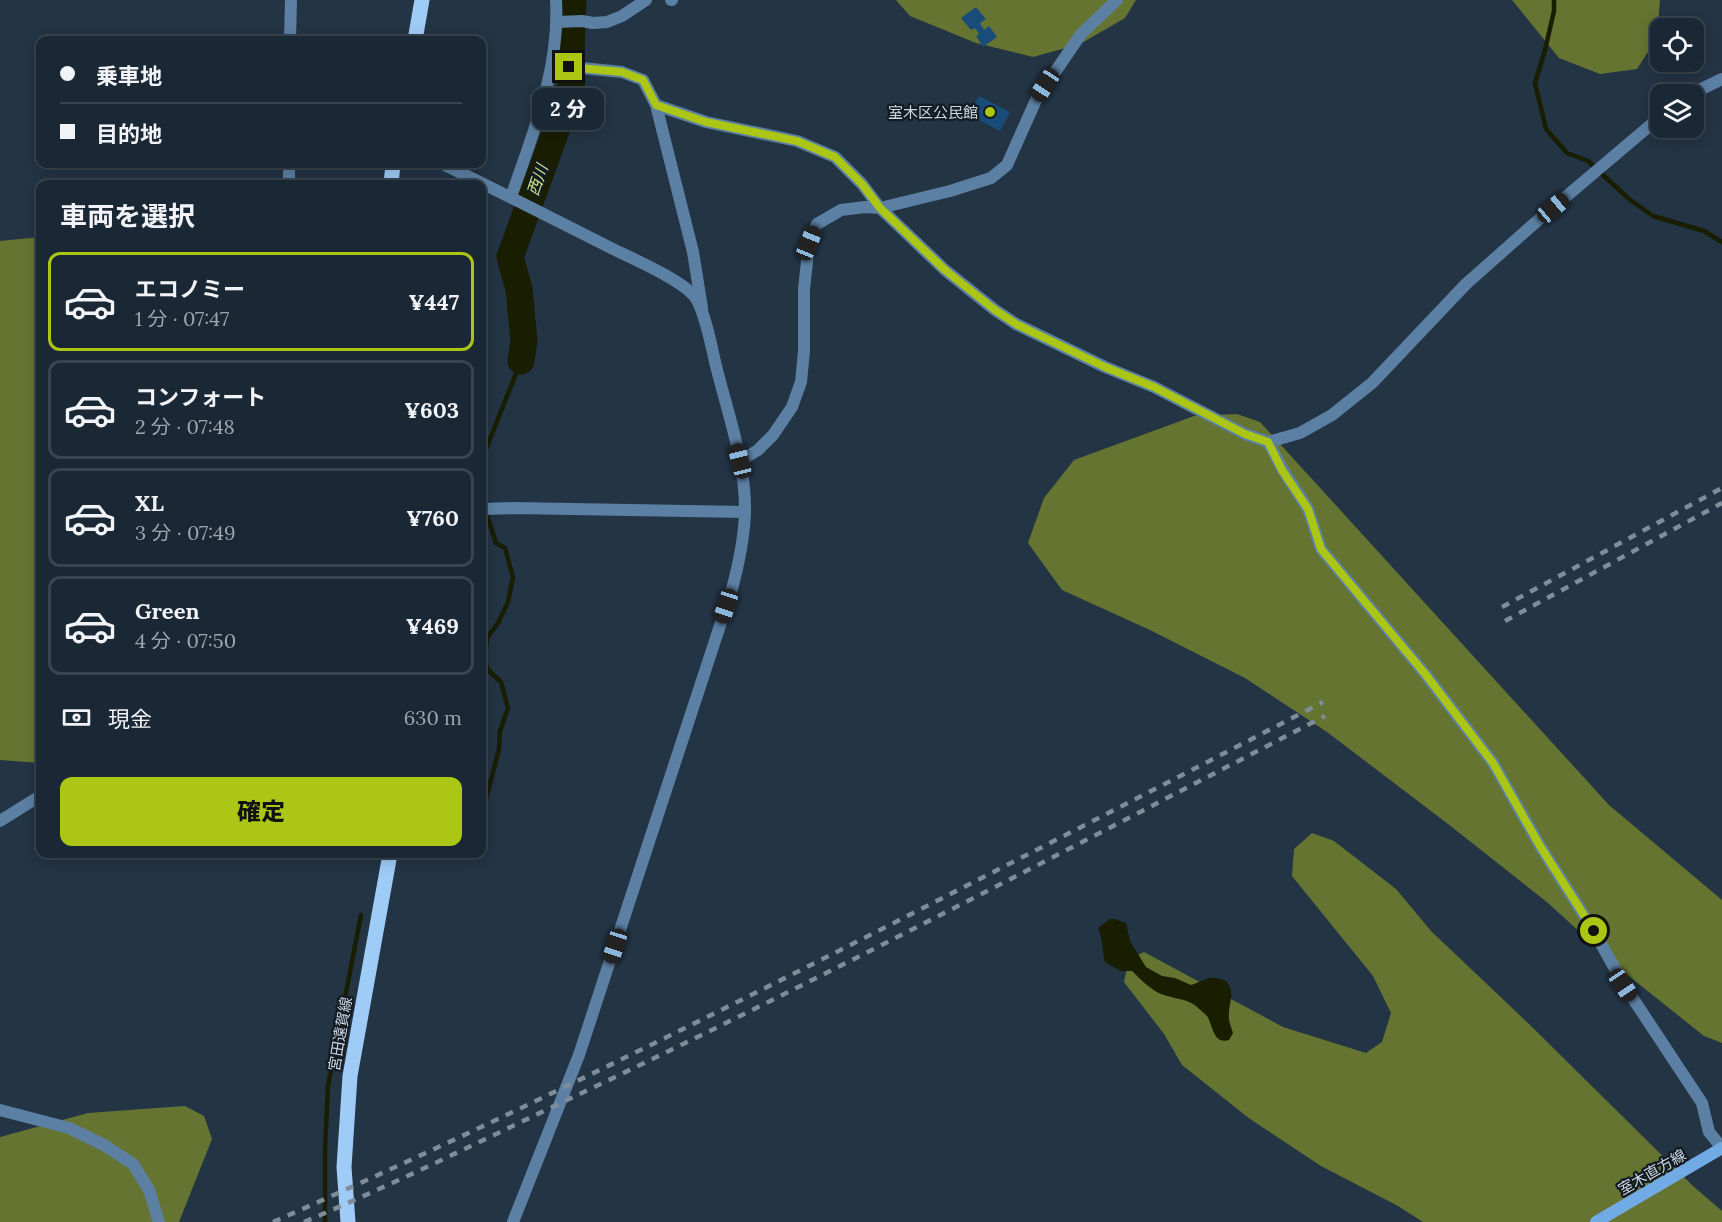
<!DOCTYPE html>
<html lang="ja">
<head>
<meta charset="utf-8">
<style>
  body { margin:0; font-family:Lora,"Noto Sans JP",serif; background:#232f3c; color:#f1f3f6; height:100vh; display:flex; flex-direction:column; font-size:22px; white-space:nowrap }
  * { box-sizing:border-box; margin:0 }
  p { font-size:20px; color:#9fa5ac }
  .icon { flex:none; width:33px; height:33px; fill:none; stroke:currentColor; stroke-width:2; stroke-linecap:round; stroke-linejoin:round }
  .map { position:relative; flex:1; overflow:hidden }
  .side { position:absolute; left:36px; top:180px; width:450px; height:678px; display:flex; flex-direction:column; background:#1a2734; border-radius:12px; box-shadow:0 3px 15px #0003,0 0 0 2px #38444f }
  .side>* { flex:none }
  .top-card { position:absolute; left:36px; top:36px; width:450px; height:132px; border-radius:12px; box-shadow:0 3px 15px #0003,0 0 0 2px #38444f; display:grid; align-content:center; height:132px; padding:0 24px; background:#1a2734 }
  .fabs { position:absolute; left:1650px; top:18px; display:grid; gap:12px }
  .fabs a { display:grid; place-items:center; width:54px; height:54px; border-radius:12px; background:#1a2734; box-shadow:0 3px 15px #0003,0 0 0 2px #38444f; font-size:30px }
  .end { position:absolute; width:27px; height:27px; margin:-14px; border:8px solid #abc614; background:#111; box-shadow:0 0 0 3px #111 }
  .from { border-radius:50% }
  .bubble { position:absolute; height:42px; border-radius:12px; background:#1a2734; box-shadow:0 3px 15px #0003,0 0 0 2px #38444f; font-size:20px; font-weight:800; line-height:42px; text-align:center }
  .car { position:absolute; width:18px; height:36px; margin:-18px -9px; border-radius:8px; box-shadow:0 0 4px 2px #0007; background:linear-gradient(#222 24%,#8ab4d8 0 40%,#222 0 76%,#8ab4d8 0 86%,#222 0) }
  .top-card b { display:flex; align-items:center; gap:21px; height:57px; font-size:22px }
  .top-card b+b { border-top:2px solid #38444f }
  .top-card i { width:15px; height:15px; background:#f1f3f6 }
  ul { padding:0; list-style:none }
  li { display:flex; align-items:center; gap:18px; height:99px; margin:0 12px 9px; padding:0 12px; border:3px solid #38444f; border-radius:12px }
  li div { flex:1 }
  li b { display:block; font-size:22px }
  li em { font-style:normal; font-weight:800 }
  li.current { border-color:#abc614 }
  li>.icon { width:54px; height:54px; stroke-width:1.5 }
  h2 { padding:0 24px; font-size:27px; line-height:72px }
  .pay { display:flex; align-items:center; gap:15px; height:66px; padding:0 24px; font-size:22px }
  .pay p { margin-inline-start:auto }
  .button { display:flex; gap:12px; margin-top:auto; padding:12px 24px }
  .button a { flex:1; height:69px; border-radius:12px; background:#abc614; color:#111; font-size:24px; font-weight:800; line-height:69px; text-align:center }
  .map>svg:first-child { display:block }
  .forest { fill:#667431 }
  .water { fill:#191e00 }
  .lines { fill:none; stroke-linecap:round; stroke-linejoin:round }
  .stream { stroke:#191e00; stroke-width:4.5 }
  .river { stroke:#191e00; stroke-width:27 }
  .building { fill:#194c78 }
  .minor { stroke:#5c80a4; stroke-width:12 }
  .tertiary { stroke:#5c80a4; stroke-width:12 }
  .secondary { stroke:#71abe5; stroke-width:12 }
  .primary { stroke:#9fcbf7; stroke-width:15 }
  .rail { stroke:#7f8c9a; stroke-width:4.5; stroke-dasharray:8 8; stroke-linecap:butt }
  .route { stroke:#abc614; stroke-width:8 }
  .poi-dot { fill:#abc614; stroke:#131b23; stroke-width:2 }
  .labels { text-anchor:middle; dominant-baseline:central; stroke-width:4.5; stroke-linejoin:round; paint-order:stroke }
  .poi-label { font-size:15px; fill:#ccd6e2; stroke:#131b23; text-anchor:end }
  .street-label { font-size:15px; fill:#ccd6e2; stroke:#131b23 }
  .water-label { font-size:16px; font-style:italic; fill:#cce182; stroke:#131b23 }
</style>
</head>
<body>
<div class="map">
<svg width="1722" height="1222" viewBox="0 0 1722 1222">
  <rect width="100%" height="100%" fill="#233445"/>
  <path class="forest" d="M 896,0 L 1136,0 L 1125,18 L 1080,44 L 1033,57 L 976,43 L 910,16 Z
    M 1512,0 L 1660,0 L 1657,38 L 1637,69 L 1600,74 L 1559,58 Z
    M 40,237 L 40,763 L 0,760 L 0,241 Z
    M 1237,414 L 1260,422 L 1609,805 L 1722,900 L 1722,1043 L 1704,1036 L 1625,973 L 1548,903 L 1448,824 L 1327,732 L 1245,678 L 1150,630 L 1062,590 L 1028,543 L 1044,498 L 1074,460 L 1194,416 Z
    M 1312,833 L 1334,841 L 1396,889 L 1431,931 L 1529,1024 L 1693,1186 L 1722,1211 L 1722,1222 L 1423,1222 L 1398,1206 L 1321,1166 L 1250,1119 L 1182,1065 L 1164,1034 L 1124,982 L 1129,959 L 1144,952 L 1283,1027 L 1366,1053 L 1382,1042 L 1391,1013 L 1373,976 L 1292,876 L 1294,849 Z
    M 185,1106 L 204,1116 L 212,1139 L 179,1222 L 0,1222 L 0,1137 L 88,1113 Z"/>
  <path class="water" d="M 1110,919 L 1115,919 L 1126,923 L 1130,941 L 1146,967 L 1162,976 L 1175,978 L 1191,985 C 1207,980 1207,974 1226,981 C 1236,994 1229,1000 1229,1014 C 1228,1021 1231,1026 1233,1033 L 1229,1040 C 1213,1045 1213,1025 1207,1016 C 1204,1013 1199,1009 1196,1006 C 1186,998 1173,999 1161,994 C 1151,990 1140,979 1132,971 L 1121,971 L 1105,962 C 1102,951 1103,938 1098,928 Z"/>
  <g class="lines">
    <path class="stream" d="M 1554,0 L 1554,11 L 1545,50 L 1535,83 L 1546,129 L 1567,153 L 1588,161 L 1629,199 L 1653,216 L 1704,231 L 1722,242
      M 482,459 L 521,361
      M 482,499 L 496,543 L 505,548 L 513,577 L 508,602 L 498,623 L 487,638 L 485,662 L 488,670 L 501,682 L 508,708 L 500,731 L 499,749 L 485,803 L 482,809
      M 325,1222 L 325,1149 L 328,1086 L 361,915"/>
    <path class="river" d="M 521,361 L 524,341 L 519,289 L 510,257 L 569,95 L 572,80 L 571,53 L 573,0"/>
  </g>
  <path class="building" d="M 976,7 L 986,19 L 980,23 L 984,30 L 989,26 L 997,37 L 983,47 L 976,36 L 979,34 L 975,28 L 971,30 L 961,18 Z
    M 979,96 L 1010,112 L 1000,131 L 969,115 Z"/>
  <g class="lines">
    <path class="minor" d="M 671,0 L 672,0
      M 557,22 L 582,21 L 593,23 L 607,22 L 622,16 L 646,0
      M 290,40 L 291,0
      M 552,65 L 622,72 L 643,80 L 656,105 L 693,252 L 702,308
      M 1691,94 L 1722,79
      M 656,105 L 706,122 L 797,141 L 835,157 L 862,184 L 880,208 L 945,270 L 995,310 L 1016,324 L 1105,367 L 1154,387 L 1245,434 L 1268,442 L 1300,433 L 1332,415 L 1372,383 L 1466,284 L 1536,222 L 1660,117
      M 289,184 L 289,164
      M 1268,442 L 1283,470 L 1308,509 L 1321,549 L 1426,675 L 1493,763 L 1540,846 L 1594,931 L 1624,985 L 1702,1103 L 1709,1132 L 1722,1148
      M 740,461 L 758,450 L 773,435 L 792,407 L 801,382 L 804,351 L 804,289 L 809,243 L 817,224 L 841,210 L 865,207 L 880,208 L 950,191 L 991,178 L 1007,165 L 1036,100 L 1081,34 L 1117,0
      M 482,509 L 514,508 L 745,512
      M 0,821 L 40,796
      M 0,1110 L 69,1128 L 104,1145 L 133,1164 L 149,1190 L 159,1222"/>
    <path class="tertiary" d="M 443,164 C 500,192 556,220 613,249 C 633,259 682,280 695,297 C 705,311 712,349 716,366 C 728,414 746,463 745,513 C 744,539 739,563 732,589 L 579,1055 L 513,1222
      M 511,197 C 533,133 560,69 556,0"/>
    <path class="secondary" d="M 1596,1222 L 1722,1148"/>
    <path class="primary" d="M 415,40 L 422,0
      M 391,184 L 393,164
      M 348,1222 L 344,1167 L 350,1076 L 390,854"/>
    <path class="rail" d="M 1502,607 L 1722,488
      M 1505,621 L 1722,503
      M 273,1222 C 476,1133 675,1034 872,934 C 1023,857 1173,780 1323,702
      M 304,1222 C 394,1184 481,1141 569,1099 C 824,978 1074,846 1325,716"/>
  </g>
  <g class="lines">
    <path class="route" d="M 569,67 L 622,72 L 643,80 L 656,105 L 706,122 L 797,141 L 835,157 L 862,184 L 880,208 L 945,270 L 995,310 L 1016,324 L 1105,367 L 1154,387 L 1245,434 L 1268,442 L 1282,470 L 1308,509 L 1321,549 L 1426,675 L 1493,763 L 1540,846 L 1594,931"/>
  </g>
  <circle class="poi-dot" cx="990" cy="112" r="6"/>
  <g class="labels">
    <g class="poi-label">
      <text x="978" y="112">室木区公民館</text>
    </g>
    <g class="street-label">
      <text transform="translate(340 1034) rotate(-80)">宮田遠賀線</text>
      <text transform="translate(1652 1172) rotate(-30)">室木直方線</text>
    </g>
    <g class="water-label">
      <text transform="translate(537 180) rotate(-71)">西川</text>
    </g>
  </g>
</svg>
<div class="fabs">
<a><svg class="icon" aria-label="locate" viewBox="0 0 24 24"><circle cx="12" cy="12" r="6"/><path d="M12 2v4M12 18v4M2 12h4M18 12h4"/></svg></a>
<a><svg class="icon" aria-label="layers" viewBox="0 0 24 24"><path d="M12 4l9 5-9 5-9-5zM3 14l9 5 9-5"/></svg></a>
</div>
<i class="end from" style="left:1594px;top:931px"></i>
<i class="end" style="left:569px;top:67px"></i>
<div class="bubble" style="left:532px;top:88px;width:72px">2 分</div>
<i class="car" style="left:1045px;top:85px;rotate:213deg"></i>
<i class="car" style="left:1553px;top:208px;rotate:50deg"></i>
<i class="car" style="left:809px;top:243px;rotate:22deg"></i>
<i class="car" style="left:740px;top:461px;rotate:346deg"></i>
<i class="car" style="left:726px;top:606px;rotate:198deg"></i>
<i class="car" style="left:615px;top:946px;rotate:198deg"></i>
<i class="car" style="left:1623px;top:985px;rotate:146deg"></i>
<div class="top-card">
<b><i class="from"></i>乗車地</b>
<b><i></i>目的地</b>
</div>
<section class="side">
<h2>車両を選択</h2>
<ul>
<li class="current"><svg class="icon" aria-label="car" viewBox="0 0 24 24"><path d="M5 17H2v-5l4-1 3-4h7l3 4 3 1v5h-3M9 17h6M6 11h13"/><circle cx="7" cy="17" r="2"/><circle cx="17" cy="17" r="2"/></svg><div><b>エコノミー</b><p>1 分 · 07:47</p></div><em>¥447</em></li>
<li><svg class="icon" aria-label="car" viewBox="0 0 24 24"><path d="M5 17H2v-5l4-1 3-4h7l3 4 3 1v5h-3M9 17h6M6 11h13"/><circle cx="7" cy="17" r="2"/><circle cx="17" cy="17" r="2"/></svg><div><b>コンフォート</b><p>2 分 · 07:48</p></div><em>¥603</em></li>
<li><svg class="icon" aria-label="car" viewBox="0 0 24 24"><path d="M5 17H2v-5l4-1 3-4h7l3 4 3 1v5h-3M9 17h6M6 11h13"/><circle cx="7" cy="17" r="2"/><circle cx="17" cy="17" r="2"/></svg><div><b>XL</b><p>3 分 · 07:49</p></div><em>¥760</em></li>
<li><svg class="icon" aria-label="car" viewBox="0 0 24 24"><path d="M5 17H2v-5l4-1 3-4h7l3 4 3 1v5h-3M9 17h6M6 11h13"/><circle cx="7" cy="17" r="2"/><circle cx="17" cy="17" r="2"/></svg><div><b>Green</b><p>4 分 · 07:50</p></div><em>¥469</em></li>
</ul>
<div class="pay"><svg class="icon" aria-label="cash" viewBox="0 0 24 24"><path d="M3 7h18v10H3z"/><circle cx="12" cy="12" r="2"/></svg>現金<p>630 m</p></div>
<div class="button"><a>確定</a></div>
</section>
</div>
</body>
</html>
